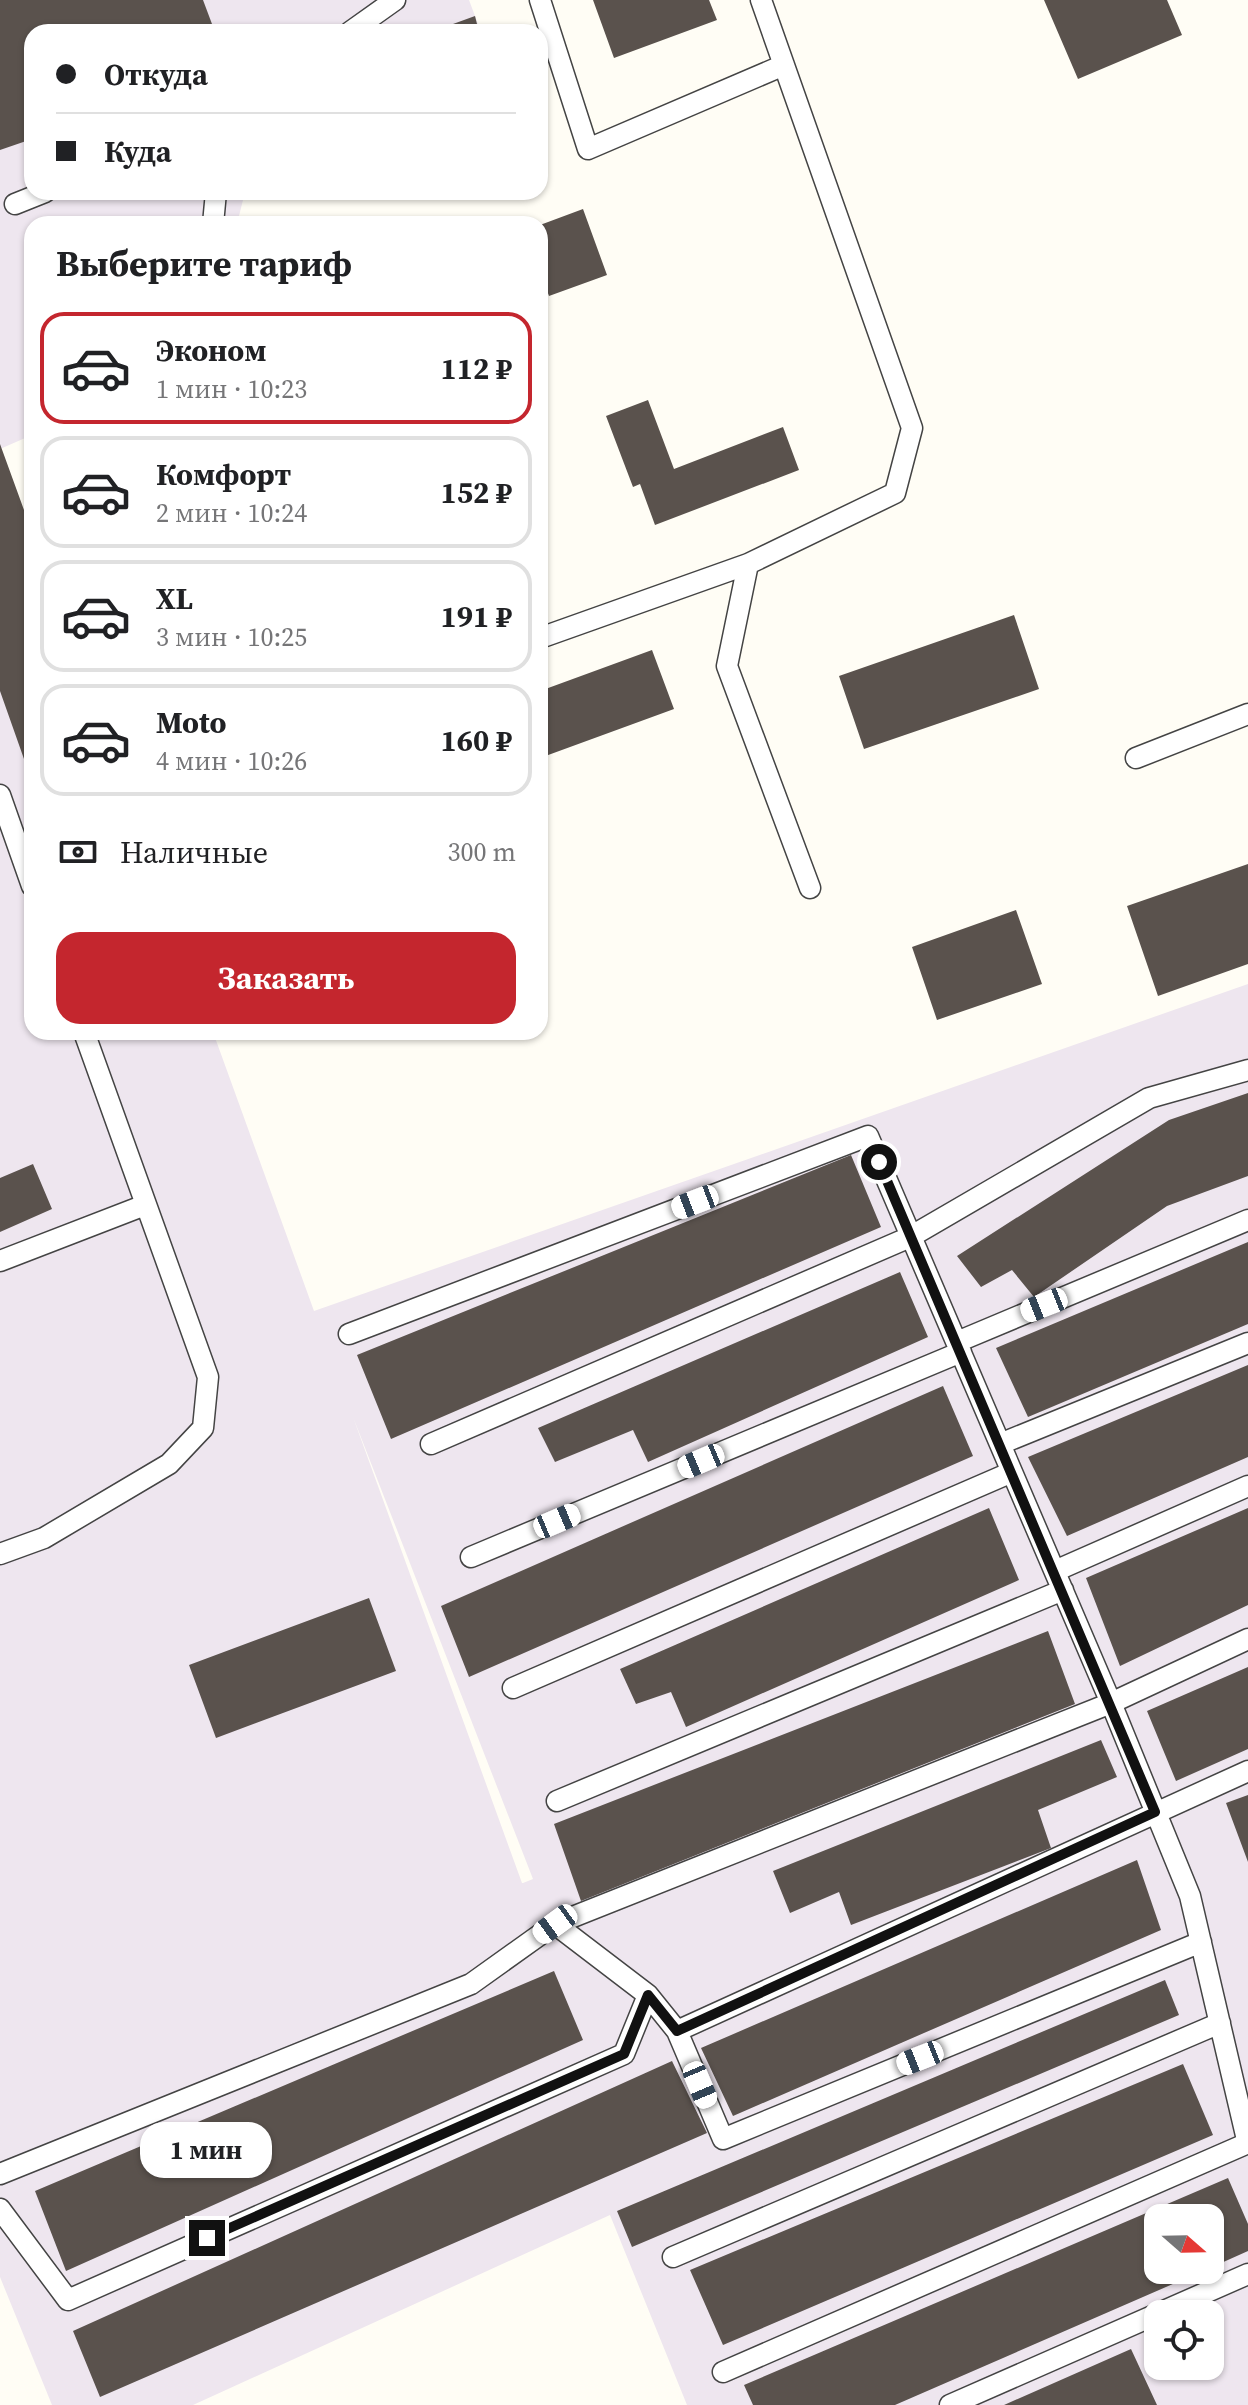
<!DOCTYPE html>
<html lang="ru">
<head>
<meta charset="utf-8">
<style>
  body { margin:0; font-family:"Source Serif 4",serif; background:#f2f2f2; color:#202124; height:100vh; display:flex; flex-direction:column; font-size:30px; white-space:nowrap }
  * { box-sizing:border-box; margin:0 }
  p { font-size:26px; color:#757577 }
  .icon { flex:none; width:44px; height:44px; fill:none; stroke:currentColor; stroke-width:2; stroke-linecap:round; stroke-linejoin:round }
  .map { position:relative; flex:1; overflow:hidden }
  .drawer { position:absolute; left:24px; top:216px; width:524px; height:824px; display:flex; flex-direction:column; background:#fff; border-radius:24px; box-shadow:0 2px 6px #0004 }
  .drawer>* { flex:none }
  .top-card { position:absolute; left:24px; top:24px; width:524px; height:176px; border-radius:24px; box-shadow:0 2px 6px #0004; display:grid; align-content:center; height:176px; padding:0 32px; background:#fff }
  .needle { width:52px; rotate:110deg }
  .controls { position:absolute; left:1144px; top:2204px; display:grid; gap:16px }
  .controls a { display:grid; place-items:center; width:80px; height:80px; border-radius:16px; background:#fff; box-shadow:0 2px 6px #0004; font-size:40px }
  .end { position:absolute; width:36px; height:36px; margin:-18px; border:10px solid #111; background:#fff; box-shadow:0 0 0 4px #fff }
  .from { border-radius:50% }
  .bubble { position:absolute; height:56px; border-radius:24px; background:#fff; box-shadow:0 2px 6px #0004; font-size:26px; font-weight:700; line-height:56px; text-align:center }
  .car { position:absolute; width:24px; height:48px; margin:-24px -12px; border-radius:10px; box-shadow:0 0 6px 2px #0007; background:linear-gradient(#fff 24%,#345 0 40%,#fff 0 76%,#345 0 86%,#fff 0) }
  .top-card b { display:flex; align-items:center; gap:28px; height:76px; font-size:30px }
  .top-card b+b { border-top:2px solid #e0e0e0 }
  .top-card i { width:20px; height:20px; background:#202124 }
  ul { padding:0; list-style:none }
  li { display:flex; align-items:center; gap:24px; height:112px; margin:0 16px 12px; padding:0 16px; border:4px solid #e0e0e0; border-radius:24px }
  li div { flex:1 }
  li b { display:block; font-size:30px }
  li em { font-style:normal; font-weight:700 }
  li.selected { border-color:#c4262e }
  li>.icon { width:72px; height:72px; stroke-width:1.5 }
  h2 { padding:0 32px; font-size:36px; line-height:96px }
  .pay { display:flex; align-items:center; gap:20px; height:88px; padding:0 32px; font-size:30px }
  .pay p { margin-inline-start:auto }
  .button { display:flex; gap:16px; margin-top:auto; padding:16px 32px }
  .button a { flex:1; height:92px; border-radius:24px; background:#c4262e; color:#fff; font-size:32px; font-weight:700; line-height:92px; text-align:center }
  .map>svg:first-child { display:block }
  .industrial { fill:#eee6ef; fill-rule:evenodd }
  .building { fill:#5a524d }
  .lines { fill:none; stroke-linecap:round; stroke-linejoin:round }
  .service-casing { stroke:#444; stroke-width:23 }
  .service { stroke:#fff; stroke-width:20 }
  .route { stroke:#111; stroke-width:10 }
</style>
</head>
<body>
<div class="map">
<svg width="1248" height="2405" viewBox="0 0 1248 2405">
  <rect width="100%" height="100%" fill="#fffdf5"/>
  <path class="industrial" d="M 0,0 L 469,0 L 481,32 L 32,32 L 32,192 L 245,192 L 237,224 L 32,224 L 32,435 L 0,449 L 32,536 L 32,1032 L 213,1032 L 314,1311 L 1248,984 L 1248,2405 L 687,2405 L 610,2215 L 193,2405 L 52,2405 L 0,2277 ZM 353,1417 L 533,1879 L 523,1883 L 522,1883 ZM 1158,2218 L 1210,2218 L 1210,2270 L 1158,2270 ZM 1158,2314 L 1210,2314 L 1210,2366 L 1158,2366 Z"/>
  <path class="building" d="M 0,0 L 203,0 L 215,32 L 32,32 L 32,139 L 0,150 Z
    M 593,0 L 709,0 L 717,20 L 614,58 Z
    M 1044,0 L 1167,0 L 1182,35 L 1078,79 Z
    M 475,16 L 479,32 L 431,32 Z
    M 583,209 L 607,275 L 549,296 L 540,271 L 540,225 Z
    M 648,400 L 674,469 L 783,427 L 799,470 L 655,525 L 640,484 L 633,487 L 606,416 Z
    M 0,444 L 32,532 L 32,756 L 24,759 L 0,691 Z
    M 1014,615 L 1039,689 L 864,749 L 839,676 Z
    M 652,650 L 674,709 L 540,758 L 540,691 Z
    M 1248,864 L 1248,964 L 1158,996 L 1127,906 Z
    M 1016,910 L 1042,984 L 937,1020 L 912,947 Z
    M 1248,1093 L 1248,1176 L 1167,1206 L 1034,1297 L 1012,1270 L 981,1287 L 957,1256 L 1169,1120 Z
    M 851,1155 L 881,1227 L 391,1439 L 357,1355 Z
    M 33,1164 L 52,1209 L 0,1232 L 0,1178 Z
    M 1248,1242 L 1248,1324 L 1028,1417 L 996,1348 Z
    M 900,1272 L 928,1337 L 648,1462 L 633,1430 L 555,1462 L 538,1428 Z
    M 1248,1365 L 1248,1457 L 1067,1536 L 1028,1457 Z
    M 943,1386 L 973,1456 L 469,1677 L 441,1606 Z
    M 989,1508 L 1019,1580 L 686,1727 L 671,1692 L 636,1704 L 620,1669 Z
    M 1248,1508 L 1248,1605 L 1120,1666 L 1086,1578 Z
    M 369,1598 L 396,1671 L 216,1738 L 189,1665 Z
    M 1048,1631 L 1075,1704 L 581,1901 L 554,1824 Z
    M 1248,1667 L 1248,1749 L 1176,1781 L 1147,1711 Z
    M 1101,1740 L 1117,1777 L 1038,1810 L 1051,1848 L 851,1925 L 839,1892 L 790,1913 L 773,1871 Z
    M 1248,1795 L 1248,1862 L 1226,1803 Z
    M 1137,1860 L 1161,1930 L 733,2116 L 701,2048 Z
    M 554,1971 L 583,2040 L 66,2271 L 35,2191 Z
    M 1165,1980 L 1179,2015 L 632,2247 L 617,2211 Z
    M 672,2061 L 707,2133 L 100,2397 L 73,2331 Z
    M 1183,2064 L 1213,2135 L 723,2345 L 690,2270 Z
    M 1228,2178 L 1248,2224 L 1248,2251 L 1210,2268 L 1210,2218 L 1158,2218 L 1158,2270 L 1205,2270 L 895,2405 L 753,2405 L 744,2385 Z
    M 1131,2349 L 1157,2405 L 1004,2405 Z"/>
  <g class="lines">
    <defs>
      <path id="service" d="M 540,0 L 588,149 L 784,65
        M 350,32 L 395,0
        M 15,204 L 45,192
        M 213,224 L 216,192
        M 748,564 L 727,666 L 810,888
        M 540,638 L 748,564 L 895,493 L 912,428 L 761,0
        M 1136,758 L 1248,714
        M 0,795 L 32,886
        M 0,1261 L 145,1205
        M 349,1334 L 868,1136 L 1111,1703 L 1248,1639
        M 957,1342 L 1248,1220
        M 431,1444 L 910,1237 L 1149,1098 L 1248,1070
        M 1000,1444 L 1248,1343
        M 0,1554 L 44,1538 L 169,1464 L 203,1428 L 208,1377 L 84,1032
        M 471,1557 L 961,1352
        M 1055,1571 L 1248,1486
        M 513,1688 L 1012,1472
        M 557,1801 L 1063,1590
        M 555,1924 L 648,1995 L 677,2031 L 1248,1771
        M 677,2031 L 723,2139 L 1201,1942
        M 0,2174 L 471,1984 L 555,1924 L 1111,1703 L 1190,1896 L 1248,2144
        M 0,2209 L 68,2300 L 624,2054 L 648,1995
        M 673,2257 L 1220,2023
        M 723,2372 L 1248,2143
        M 950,2405 L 1248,2274"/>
    </defs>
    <use href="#service" class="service-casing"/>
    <use href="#service" class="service"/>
  </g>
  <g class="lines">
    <path class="route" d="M 207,2238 L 624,2054 L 648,1995 L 677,2031 L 1155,1812 L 879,1162"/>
  </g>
</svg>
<div class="controls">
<a><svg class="needle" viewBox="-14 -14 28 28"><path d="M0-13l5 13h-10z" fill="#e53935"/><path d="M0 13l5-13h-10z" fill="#757577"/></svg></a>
<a><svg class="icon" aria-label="locate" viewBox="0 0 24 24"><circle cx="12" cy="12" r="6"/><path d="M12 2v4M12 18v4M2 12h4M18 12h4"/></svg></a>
</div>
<i class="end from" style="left:879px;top:1162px"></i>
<i class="end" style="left:207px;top:2238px"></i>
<div class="bubble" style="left:140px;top:2122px;width:132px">1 мин</div>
<i class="car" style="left:695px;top:1202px;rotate:249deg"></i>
<i class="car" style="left:1044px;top:1305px;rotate:248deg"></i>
<i class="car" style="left:701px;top:1461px;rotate:247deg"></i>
<i class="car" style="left:557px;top:1521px;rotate:67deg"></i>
<i class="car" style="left:555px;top:1924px;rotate:234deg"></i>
<i class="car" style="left:920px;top:2058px;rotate:248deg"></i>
<i class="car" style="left:700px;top:2085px;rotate:157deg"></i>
<div class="top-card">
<b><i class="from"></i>Откуда</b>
<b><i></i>Куда</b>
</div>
<section class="drawer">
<h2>Выберите тариф</h2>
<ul>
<li class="selected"><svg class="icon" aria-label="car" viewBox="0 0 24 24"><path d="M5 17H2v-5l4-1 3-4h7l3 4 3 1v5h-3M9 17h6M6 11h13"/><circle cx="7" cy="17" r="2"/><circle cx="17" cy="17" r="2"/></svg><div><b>Эконом</b><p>1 мин · 10:23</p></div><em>112 ₽</em></li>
<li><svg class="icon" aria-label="car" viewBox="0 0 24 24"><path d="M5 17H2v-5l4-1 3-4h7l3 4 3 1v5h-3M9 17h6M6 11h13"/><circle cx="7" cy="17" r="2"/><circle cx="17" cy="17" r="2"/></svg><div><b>Комфорт</b><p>2 мин · 10:24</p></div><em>152 ₽</em></li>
<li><svg class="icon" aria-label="car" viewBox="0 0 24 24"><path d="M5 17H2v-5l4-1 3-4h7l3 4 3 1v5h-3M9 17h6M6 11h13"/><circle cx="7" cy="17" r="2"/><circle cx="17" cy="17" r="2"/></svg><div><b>XL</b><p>3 мин · 10:25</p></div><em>191 ₽</em></li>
<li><svg class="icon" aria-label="car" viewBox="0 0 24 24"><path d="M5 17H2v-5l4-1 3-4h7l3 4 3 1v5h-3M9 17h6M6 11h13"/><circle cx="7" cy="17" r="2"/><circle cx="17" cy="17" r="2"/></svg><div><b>Moto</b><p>4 мин · 10:26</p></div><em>160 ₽</em></li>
</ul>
<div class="pay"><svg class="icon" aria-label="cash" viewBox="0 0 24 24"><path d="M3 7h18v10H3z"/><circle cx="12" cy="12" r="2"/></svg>Наличные<p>300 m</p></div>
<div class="button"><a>Заказать</a></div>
</section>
</div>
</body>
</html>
